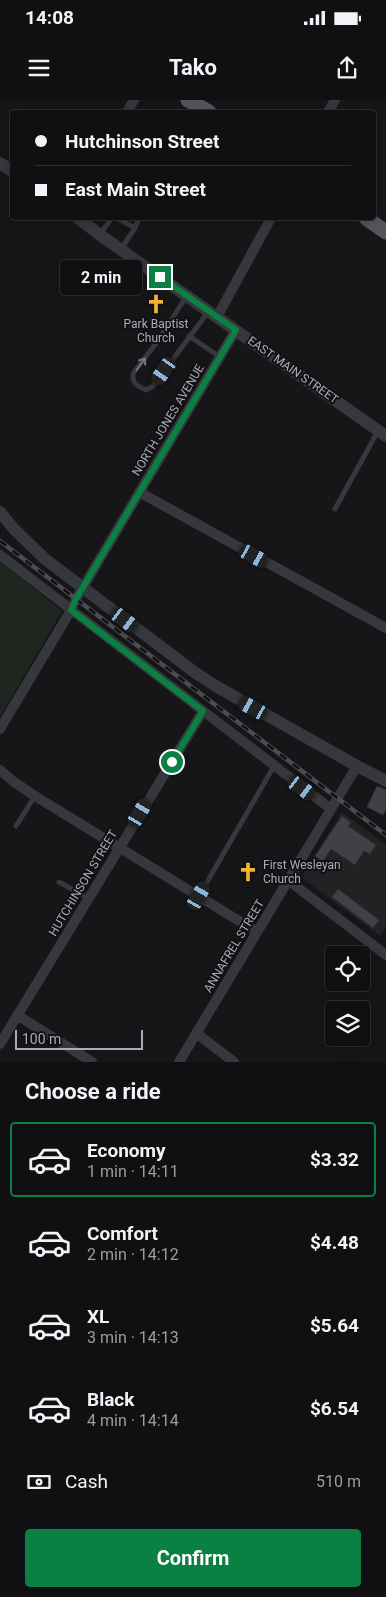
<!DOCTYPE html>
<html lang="en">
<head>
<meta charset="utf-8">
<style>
  body { margin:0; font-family:Roboto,sans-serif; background:#1e1e20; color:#f1f3f6; height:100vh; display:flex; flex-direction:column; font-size:19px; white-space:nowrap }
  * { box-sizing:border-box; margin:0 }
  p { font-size:16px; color:#9c9d9f }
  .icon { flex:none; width:28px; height:28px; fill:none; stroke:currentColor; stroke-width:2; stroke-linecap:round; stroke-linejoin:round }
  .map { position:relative; height:962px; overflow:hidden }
  .side { display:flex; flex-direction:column; background:#101012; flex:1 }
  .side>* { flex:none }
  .banner { position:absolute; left:10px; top:10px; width:366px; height:110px; border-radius:5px; box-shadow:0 2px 12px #0003,0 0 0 1px #303032; display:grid; align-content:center; height:110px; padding:0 25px; background:#101012 }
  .fabs { position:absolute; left:325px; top:846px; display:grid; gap:10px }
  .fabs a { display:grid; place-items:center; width:45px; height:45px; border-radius:5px; background:#101012; box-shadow:0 2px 12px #0003,0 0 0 1px #303032; font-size:25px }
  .scale { position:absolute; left:15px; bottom:12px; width:128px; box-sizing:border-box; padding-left:5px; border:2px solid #a8adb8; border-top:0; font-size:14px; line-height:18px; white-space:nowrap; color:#a8adb8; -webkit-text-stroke:4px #111113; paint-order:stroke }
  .end { position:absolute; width:22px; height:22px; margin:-11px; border:6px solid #0b8043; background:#fff; box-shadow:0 0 0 2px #fff }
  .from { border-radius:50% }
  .bubble { position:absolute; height:35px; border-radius:5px; background:#101012; box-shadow:0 2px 12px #0003,0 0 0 1px #303032; font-size:16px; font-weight:700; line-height:35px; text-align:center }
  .car { position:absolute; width:15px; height:30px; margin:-15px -8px; border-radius:6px; box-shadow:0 0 4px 1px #0007; background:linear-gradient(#222 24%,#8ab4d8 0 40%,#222 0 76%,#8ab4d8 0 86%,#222 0) }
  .banner b { display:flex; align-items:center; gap:18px; height:48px; font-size:19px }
  .banner b+b { border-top:1px solid #303032 }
  .banner i { width:12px; height:12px; background:#f1f3f6 }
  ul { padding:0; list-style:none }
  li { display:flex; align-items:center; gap:15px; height:75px; margin:0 10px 8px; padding:0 15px; border:2px solid transparent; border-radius:5px }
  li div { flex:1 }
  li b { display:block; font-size:19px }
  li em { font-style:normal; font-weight:700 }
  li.on { border-color:#0b8043 }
  li>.icon { width:45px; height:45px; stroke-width:1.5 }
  h2 { padding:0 25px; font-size:22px; line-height:60px }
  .pay { display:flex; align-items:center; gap:12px; height:55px; padding:0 25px; font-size:19px }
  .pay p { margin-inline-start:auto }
  .primary-button { display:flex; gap:10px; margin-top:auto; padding:10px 25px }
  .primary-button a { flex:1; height:58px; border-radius:5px; background:#0b8043; color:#fff; font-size:20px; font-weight:700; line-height:58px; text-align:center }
  .status { display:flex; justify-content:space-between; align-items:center; height:35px; padding:0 25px; background:#101012; direction:ltr }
  .status svg { height:14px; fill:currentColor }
  header { display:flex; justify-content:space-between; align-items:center; height:65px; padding:0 25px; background:#101012; font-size:22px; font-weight:700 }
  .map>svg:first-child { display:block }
  .built { fill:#222225 }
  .green { fill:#1e261f }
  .building { fill:#404145; stroke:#303034 }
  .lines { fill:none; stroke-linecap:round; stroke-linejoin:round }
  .service { stroke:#37383d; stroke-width:5 }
  .minor { stroke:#37383d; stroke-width:10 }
  .tertiary { stroke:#37383d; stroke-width:12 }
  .primary { stroke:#53555c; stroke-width:15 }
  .rail-casing { stroke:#4a4c52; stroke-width:4.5 }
  .rail { stroke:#111113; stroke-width:2.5; stroke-dasharray:8; stroke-linecap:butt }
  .oneway { stroke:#757881 }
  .route { stroke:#0b8043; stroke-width:6 }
  .labels { text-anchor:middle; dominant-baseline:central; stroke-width:4; stroke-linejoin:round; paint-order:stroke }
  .poi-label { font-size:12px; fill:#a8adb8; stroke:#111113 }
  .street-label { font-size:12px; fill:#a8adb8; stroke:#111113 }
</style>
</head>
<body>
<div class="status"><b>14:08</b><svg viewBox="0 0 49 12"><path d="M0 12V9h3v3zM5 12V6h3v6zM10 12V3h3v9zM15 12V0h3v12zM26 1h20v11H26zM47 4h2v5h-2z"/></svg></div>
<header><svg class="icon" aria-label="menu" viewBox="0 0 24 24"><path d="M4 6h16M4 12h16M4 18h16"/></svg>Tako<svg class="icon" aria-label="share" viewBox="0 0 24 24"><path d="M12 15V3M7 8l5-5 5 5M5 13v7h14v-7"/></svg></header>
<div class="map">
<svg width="386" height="962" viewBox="0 0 386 962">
  <rect width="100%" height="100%" fill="#161618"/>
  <path class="built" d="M 342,712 L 386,745 L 386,827 L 380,836 L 302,778 Z"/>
  <path class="green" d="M 0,461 L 62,511 L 0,617 Z"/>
  <path class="building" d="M 377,686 L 386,690 L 386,710 L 383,715 L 367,707 Z
    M 342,716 L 351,722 L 348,726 L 376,745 L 370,754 L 364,751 L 355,765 L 331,749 L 323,761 L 315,756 Z
    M 338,789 L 379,820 L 373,828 L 332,797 Z"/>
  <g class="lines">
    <path class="service" d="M 117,118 L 135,128 L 121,149
      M 135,128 L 139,118
      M 100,134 L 111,119 L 114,118
      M 186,197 L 157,242 L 134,272 C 130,283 138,286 146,290 L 153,286 L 208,212
      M 189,236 L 220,257
      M 335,409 L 378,331
      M 16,726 L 35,696
      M 59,782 L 88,798
      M 199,796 L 274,666"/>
    <path class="minor" d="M 127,12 L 134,0
      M 328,12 L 335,0
      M 217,217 L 271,118
      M 139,392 L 386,528
      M 0,455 L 331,709
      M 0,629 L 71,510 L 76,499 L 236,230
      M 0,670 L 14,682 L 35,696 L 257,832
      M 288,780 L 386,855
      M 17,915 L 92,962
      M 196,933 L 234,962
      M 0,944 L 203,611
      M 179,962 L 357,666"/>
    <path class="tertiary" d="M 0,63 L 12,71
      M 78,118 L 100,135 L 386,336
      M 0,412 L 14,429 L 45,459 L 197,574 L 219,588 L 357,666 L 386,681"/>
    <path class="primary" d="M 188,0 L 209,12
      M 366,118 L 386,132"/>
    <defs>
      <path id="rail" d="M 0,441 L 386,735"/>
    </defs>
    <use href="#rail" class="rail-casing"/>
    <use href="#rail" class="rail"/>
  </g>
  <defs><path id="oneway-shaft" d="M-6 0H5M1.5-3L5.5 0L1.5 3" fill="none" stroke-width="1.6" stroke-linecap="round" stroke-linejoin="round" transform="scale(1.25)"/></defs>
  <use class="oneway" href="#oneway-shaft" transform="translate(141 264) rotate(-53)"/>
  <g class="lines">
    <path class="route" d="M 160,177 L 236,230 L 76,499 L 71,510 L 203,611 L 172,662"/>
  </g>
  <defs>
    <symbol id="church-bare" viewBox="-9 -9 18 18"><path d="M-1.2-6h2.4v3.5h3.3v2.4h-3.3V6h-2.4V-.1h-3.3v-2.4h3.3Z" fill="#f2b134" stroke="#111113" stroke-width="2.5" paint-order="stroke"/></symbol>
  </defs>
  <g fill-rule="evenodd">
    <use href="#church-bare" x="142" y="190" width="28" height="28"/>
    <use href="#church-bare" x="234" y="758" width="28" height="28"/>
  </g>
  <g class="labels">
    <g class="poi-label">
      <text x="156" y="224">Park Baptist<tspan x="156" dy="14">Church</tspan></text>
      <text x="263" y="765" text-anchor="start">First Wesleyan<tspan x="263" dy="14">Church</tspan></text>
    </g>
    <g class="street-label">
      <text transform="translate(293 270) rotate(35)">EAST MAIN STREET</text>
      <text transform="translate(168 320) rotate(-59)">NORTH JONES AVENUE</text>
      <text transform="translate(83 783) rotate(-59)">HUTCHINSON STREET</text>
      <text transform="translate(234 846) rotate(-59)">ANNAFREL STREET</text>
    </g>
  </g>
</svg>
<div class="fabs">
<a><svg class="icon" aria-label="locate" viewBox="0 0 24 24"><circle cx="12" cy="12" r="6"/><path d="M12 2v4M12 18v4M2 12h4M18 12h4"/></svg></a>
<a><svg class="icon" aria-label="layers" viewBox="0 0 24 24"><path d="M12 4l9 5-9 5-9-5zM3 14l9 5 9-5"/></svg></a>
</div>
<div class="scale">100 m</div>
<i class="end from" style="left:172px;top:662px"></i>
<i class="end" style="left:160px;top:177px"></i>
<div class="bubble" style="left:60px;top:160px;width:82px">2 min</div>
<i class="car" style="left:164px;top:271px;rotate:215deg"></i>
<i class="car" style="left:254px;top:456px;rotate:119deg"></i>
<i class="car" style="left:125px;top:520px;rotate:127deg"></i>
<i class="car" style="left:253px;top:608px;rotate:299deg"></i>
<i class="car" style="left:302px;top:688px;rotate:126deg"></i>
<i class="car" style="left:140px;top:713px;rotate:31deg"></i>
<i class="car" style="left:199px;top:796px;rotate:30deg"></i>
<div class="banner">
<b><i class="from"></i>Hutchinson Street</b>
<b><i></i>East Main Street</b>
</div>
</div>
<section class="side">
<h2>Choose a ride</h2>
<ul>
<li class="on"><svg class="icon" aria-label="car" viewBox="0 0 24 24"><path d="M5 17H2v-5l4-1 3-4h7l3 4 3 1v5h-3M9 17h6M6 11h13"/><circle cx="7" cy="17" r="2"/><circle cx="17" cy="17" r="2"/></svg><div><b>Economy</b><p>1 min · 14:11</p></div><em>$3.32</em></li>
<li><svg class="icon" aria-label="car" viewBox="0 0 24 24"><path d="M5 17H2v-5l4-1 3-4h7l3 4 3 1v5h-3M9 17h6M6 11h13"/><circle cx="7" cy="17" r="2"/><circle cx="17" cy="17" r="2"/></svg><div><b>Comfort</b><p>2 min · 14:12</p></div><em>$4.48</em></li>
<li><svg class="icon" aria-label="car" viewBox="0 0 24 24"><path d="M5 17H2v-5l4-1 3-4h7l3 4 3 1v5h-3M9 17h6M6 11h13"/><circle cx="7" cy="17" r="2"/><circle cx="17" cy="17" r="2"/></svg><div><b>XL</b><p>3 min · 14:13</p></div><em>$5.64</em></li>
<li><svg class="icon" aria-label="car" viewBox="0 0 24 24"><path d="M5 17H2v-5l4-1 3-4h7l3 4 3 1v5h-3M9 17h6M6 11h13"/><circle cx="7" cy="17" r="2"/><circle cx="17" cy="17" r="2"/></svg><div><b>Black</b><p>4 min · 14:14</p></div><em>$6.54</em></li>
</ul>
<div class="pay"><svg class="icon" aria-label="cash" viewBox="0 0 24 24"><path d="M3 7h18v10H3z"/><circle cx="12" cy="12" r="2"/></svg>Cash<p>510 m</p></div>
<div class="primary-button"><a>Confirm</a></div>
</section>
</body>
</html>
